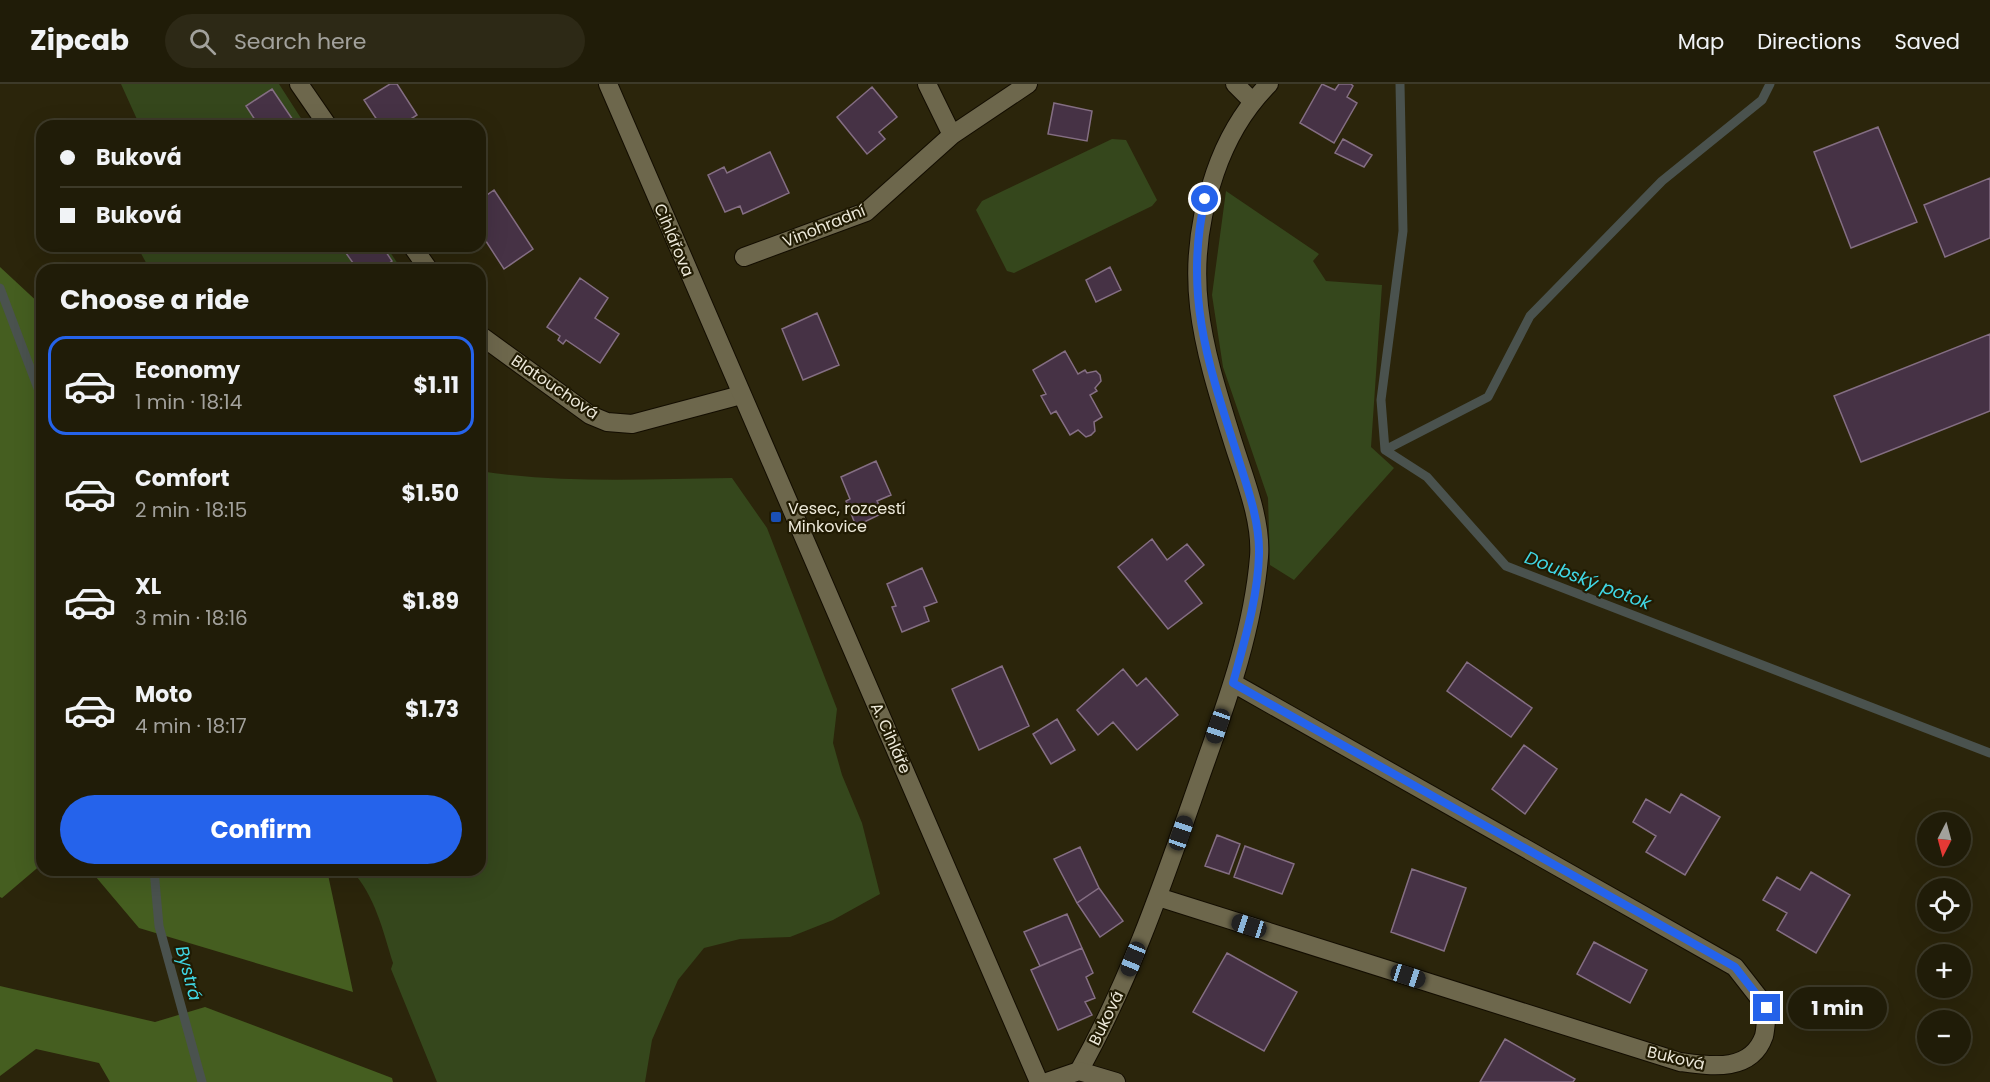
<!DOCTYPE html>
<html lang="en">
<head>
<meta charset="utf-8">
<style>
  body { margin:0; font-family:Poppins,sans-serif; background:#2d2916; color:#f1f3f6; height:100vh; display:flex; flex-direction:column; font-size:22px; white-space:nowrap }
  * { box-sizing:border-box; margin:0 }
  p { font-size:20px; color:#a2a19c }
  .icon { flex:none; width:33px; height:33px; fill:none; stroke:currentColor; stroke-width:2; stroke-linecap:round; stroke-linejoin:round }
  .map { position:relative; flex:1; overflow:hidden }
  .sheet { position:absolute; left:36px; top:180px; width:450px; height:612px; display:flex; flex-direction:column; background:#201c08; border-radius:18px; box-shadow:0 6px 24px #0002,0 0 0 2px #3d3a29 }
  .sheet>* { flex:none }
  .guide { position:absolute; left:36px; top:36px; width:450px; height:132px; border-radius:18px; box-shadow:0 6px 24px #0002,0 0 0 2px #3d3a29; display:grid; align-content:center; height:132px; padding:0 24px; background:#201c08 }
  .needle { width:39px; rotate:186deg }
  .buttons { position:absolute; left:1917px; top:728px; display:grid; gap:12px }
  .buttons a { display:grid; place-items:center; width:54px; height:54px; border-radius:50%; background:#201c08; box-shadow:0 6px 24px #0002,0 0 0 2px #3d3a29; font-size:30px }
  .end { position:absolute; width:27px; height:27px; margin:-14px; border:8px solid #2563eb; background:#fff; box-shadow:0 0 0 3px #fff }
  .from { border-radius:50% }
  .bubble { position:absolute; height:42px; border-radius:21px; background:#201c08; box-shadow:0 6px 24px #0002,0 0 0 2px #3d3a29; font-size:20px; font-weight:700; line-height:42px; text-align:center }
  .car { position:absolute; width:18px; height:36px; margin:-18px -9px; border-radius:8px; box-shadow:0 0 4px 2px #0007; background:linear-gradient(#222 24%,#8ab4d8 0 40%,#222 0 76%,#8ab4d8 0 86%,#222 0) }
  .guide b { display:flex; align-items:center; gap:21px; height:57px; font-size:22px }
  .guide b+b { border-top:2px solid #3d3a29 }
  .guide i { width:15px; height:15px; background:#f1f3f6 }
  ul { padding:0; list-style:none }
  li { display:flex; align-items:center; gap:18px; height:99px; margin:0 12px 9px; padding:0 12px; border:3px solid transparent; border-radius:18px }
  li div { flex:1 }
  li b { display:block; font-size:22px }
  li em { font-style:normal; font-weight:700 }
  li.active { border-color:#2563eb }
  li>.icon { width:54px; height:54px; stroke-width:1.5 }
  h2 { padding:0 24px; font-size:27px; line-height:72px }
  .button { display:flex; gap:12px; margin-top:auto; padding:12px 24px }
  .button a { flex:1; height:69px; border-radius:36px; background:#2563eb; color:#fff; font-size:24px; font-weight:700; line-height:69px; text-align:center }
  header { display:flex; align-items:center; gap:36px; box-sizing:border-box; height:84px; padding:0 30px; background:#201c08; border-bottom:2px solid #3d3a29 }
  header strong { font-size:28px }
  nav { display:flex; gap:33px; margin-inline-start:auto; font-size:21px }
  .search { width:420px; height:54px; background:#2d2916; display:flex; align-items:center; gap:15px; box-sizing:border-box; padding:0 21px; border-radius:33px; color:#a2a19c; font-size:22px }
  .map>svg:first-child { display:block }
  .green { fill:#35471c }
  .forest { fill:#455e20 }
  .lines { fill:none; stroke-linecap:round; stroke-linejoin:round }
  .stream { stroke:#4a524e; stroke-width:9 }
  .building { fill:#463245; stroke:#846e83; stroke-width:1.5 }
  .street-casing { stroke:#130d00; stroke-width:20 }
  .secondary-casing { stroke:#130d00; stroke-width:20 }
  .street { stroke:#6d674c; stroke-width:18 }
  .secondary { stroke:#6d674c; stroke-width:18 }
  .route { stroke:#2563eb; stroke-width:8 }
  .transit-dot { fill:#1a4fb4; stroke:#211b03; stroke-width:2 }
  .labels { text-anchor:middle; dominant-baseline:central; stroke-width:4.5; stroke-linejoin:round; paint-order:stroke }
  .street-label { font-size:16px; fill:#ece8d9; stroke:#211b03 }
  .poi-label { font-size:16px; fill:#ece8d9; stroke:#211b03; text-anchor:start }
  .water-label { font-size:18px; font-style:italic; fill:#40d7e5; stroke:#211b03 }
</style>
</head>
<body>
<header>
<strong>Zipcab</strong>
<div class="search"><svg class="icon" aria-label="search" viewBox="0 0 24 24"><circle cx="10" cy="10" r="6"/><path d="M15 15l6 6"/></svg>Search here</div>
<nav><a>Map</a><a>Directions</a><a>Saved</a></nav>
</header>
<div class="map">
<svg width="1990" height="998" viewBox="0 0 1990 998">
  <rect width="100%" height="100%" fill="#2b250b"/>
  <path class="green" d="M 121,0 L 279,0 L 306,42 L 140,42 Z
    M 1112,55 L 1126,56 L 1157,116 L 1152,122 L 1014,189 L 1007,187 L 976,126 L 982,117 Z
    M 1226,107 L 1319,170 L 1313,177 L 1326,197 L 1382,201 L 1371,363 L 1394,384 L 1294,496 L 1270,481 L 1268,414 L 1223,283 L 1212,211 Z
    M 137,162 L 386,162 L 402,186 L 150,186 Z
    M 480,387 C 563,400 648,395 732,394 L 767,444 L 837,625 L 833,659 L 842,691 L 862,739 L 880,810 L 833,836 L 790,853 L 740,855 L 704,864 L 678,896 L 652,956 L 645,998 L 437,998 L 391,885 L 393,879 C 383,847 375,811 351,786 L 480,786 Z"/>
  <path class="forest" d="M 0,183 L 42,222 L 42,780 L 2,814 L 0,813 Z
    M 90,786 L 327,786 L 353,908 L 139,844 Z
    M 0,902 L 155,938 L 205,923 L 392,994 L 393,998 L 110,998 L 99,979 L 36,965 L 0,992 Z"/>
  <g class="lines">
    <path class="stream" d="M 1400,0 L 1403,147 L 1381,316 L 1385,366 L 1427,393 L 1506,482 L 1990,669
      M 0,204 L 42,315
      M 1385,366 L 1488,313 L 1530,232 L 1662,97 L 1762,16 L 1770,0
      M 154,786 L 159,842 L 202,998"/>
  </g>
  <path class="building" d="M 390,0 L 397,0 L 417,31 L 400,42 L 381,42 L 364,16 Z
    M 1322,0 L 1335,6 L 1339,0 L 1351,0 L 1353,2 L 1347,13 L 1357,19 L 1334,59 L 1300,39 Z
    M 872,3 L 897,33 L 879,48 L 885,55 L 867,70 L 837,33 Z
    M 272,5 L 297,42 L 259,42 L 246,22 Z
    M 1054,19 L 1092,27 L 1087,57 L 1048,50 Z
    M 1878,43 L 1917,138 L 1851,164 L 1814,68 Z
    M 1343,55 L 1372,71 L 1364,83 L 1335,69 Z
    M 770,68 L 789,109 L 743,130 L 740,122 L 725,128 L 708,91 L 724,83 L 727,89 Z
    M 1990,94 L 1990,154 L 1945,173 L 1924,121 Z
    M 494,106 L 533,165 L 504,185 L 480,148 L 480,116 Z
    M 341,162 L 382,162 L 392,177 L 380,186 L 358,186 Z
    M 1110,183 L 1121,206 L 1096,218 L 1086,196 Z
    M 580,194 L 608,214 L 595,234 L 619,250 L 600,279 L 566,256 L 563,260 L 558,256 L 560,252 L 547,243 Z
    M 817,229 L 839,281 L 803,296 L 782,245 Z
    M 1990,250 L 1990,327 L 1861,378 L 1834,312 Z
    M 1065,267 L 1078,290 L 1085,286 L 1087,289 L 1096,287 L 1100,291 L 1101,297 L 1095,304 L 1097,307 L 1090,311 L 1102,333 L 1094,338 L 1095,347 L 1091,351 L 1086,353 L 1078,346 L 1070,351 L 1056,327 L 1051,330 L 1041,312 L 1046,310 L 1033,286 Z
    M 876,377 L 891,411 L 877,417 L 883,429 L 856,442 L 846,417 L 850,415 L 841,393 Z
    M 1152,455 L 1167,476 L 1187,460 L 1204,481 L 1185,497 L 1202,519 L 1168,545 L 1118,483 Z
    M 922,484 L 937,518 L 924,523 L 929,537 L 902,548 L 892,523 L 896,522 L 887,500 Z
    M 1467,578 L 1532,624 L 1511,653 L 1447,607 Z
    M 1002,582 L 1029,642 L 979,666 L 952,605 Z
    M 1123,585 L 1137,602 L 1146,594 L 1178,631 L 1137,666 L 1113,638 L 1098,651 L 1077,626 Z
    M 1057,635 L 1075,666 L 1051,680 L 1033,650 Z
    M 1524,661 L 1557,685 L 1525,730 L 1492,705 Z
    M 1681,710 L 1720,733 L 1685,791 L 1646,768 L 1656,752 L 1633,738 L 1646,715 L 1670,729 Z
    M 1217,751 L 1240,760 L 1229,790 L 1205,782 Z
    M 1245,762 L 1294,780 L 1282,810 L 1234,793 Z
    M 1080,763 L 1099,804 L 1077,819 L 1054,775 Z
    M 1412,785 L 1466,804 L 1444,867 L 1391,848 Z
    M 1811,788 L 1850,811 L 1816,869 L 1777,846 L 1787,829 L 1763,816 L 1777,793 L 1800,806 Z
    M 1099,804 L 1123,837 L 1100,853 L 1077,819 Z
    M 1067,830 L 1082,864 L 1040,882 L 1024,848 Z
    M 1594,858 L 1647,886 L 1630,919 L 1577,890 Z
    M 1082,864 L 1093,889 L 1086,893 L 1095,914 L 1085,918 L 1092,931 L 1058,946 L 1031,886 Z
    M 1227,869 L 1297,908 L 1264,967 L 1193,928 Z
    M 1505,955 L 1575,995 L 1573,998 L 1480,998 Z"/>
  <g class="lines">
    <defs>
      <path id="street" d="M 299,0 L 328,42
        M 927,0 L 952,51
        M 1235,0 L 1252,17
        M 412,162 L 429,186
        M 744,173 L 866,128 L 952,51 L 1028,0
        M 480,251 L 590,331 L 607,338 L 632,340 L 741,311
        M 1158,813 L 1680,978 C 1710,982 1751,989 1764,952 C 1766,944 1766,933 1767,924 L 1735,883 L 1233,599
        M 1079,987 C 1128,900 1161,805 1194,711 C 1221,633 1252,556 1259,473 C 1262,435 1243,391 1232,355 C 1202,259 1180,188 1215,89 C 1227,54 1243,26 1269,0"/>
      <path id="secondary" d="M 608,0 L 1039,998
        M 1047,998 L 1079,987 L 1116,998"/>
    </defs>
    <use href="#street" class="street-casing"/>
    <use href="#secondary" class="secondary-casing"/>
    <use href="#street" class="street"/>
    <use href="#secondary" class="secondary"/>
  </g>
  <g class="lines">
    <path class="route" d="M 1205,115 C 1184,207 1207,277 1235,364 C 1245,397 1260,435 1259,470 C 1258,514 1244,558 1233,599 L 1735,883 L 1767,924"/>
  </g>
  <rect class="transit-dot" x="770" y="427" width="12" height="12" rx="3"/>
  <g class="labels">
    <g class="street-label">
      <text transform="translate(824 142) rotate(-22)">Vinohradní</text>
      <text transform="translate(674 156) rotate(67)">Cihlářova</text>
      <text transform="translate(555 303) rotate(34)">Blatouchová</text>
      <text transform="translate(891 654) rotate(66)">A. Cihláře</text>
      <text transform="translate(1106 934) rotate(-64)">Buková</text>
      <text transform="translate(1676 974) rotate(13)">Buková</text>
    </g>
    <g class="poi-label">
      <text x="788" y="424">Vesec, rozcestí<tspan x="788" dy="18">Minkovice</tspan></text>
    </g>
    <g class="water-label">
      <text transform="translate(1588 496) rotate(21)">Doubský potok</text>
      <text transform="translate(189 889) rotate(75)">Bystrá</text>
    </g>
  </g>
</svg>
<div class="buttons">
<a><svg class="needle" viewBox="-14 -14 28 28"><path d="M0-13l5 13h-10z" fill="#e53935"/><path d="M0 13l5-13h-10z" fill="#a2a19c"/></svg></a>
<a><svg class="icon" aria-label="locate" viewBox="0 0 24 24"><circle cx="12" cy="12" r="6"/><path d="M12 2v4M12 18v4M2 12h4M18 12h4"/></svg></a>
<a>+</a>
<a>−</a>
</div>
<i class="end from" style="left:1205px;top:115px"></i>
<i class="end" style="left:1767px;top:924px"></i>
<div class="bubble" style="left:1788px;top:903px;width:99px">1 min</div>
<i class="car" style="left:1218px;top:642px;rotate:199deg"></i>
<i class="car" style="left:1181px;top:749px;rotate:19deg"></i>
<i class="car" style="left:1249px;top:842px;rotate:288deg"></i>
<i class="car" style="left:1133px;top:875px;rotate:202deg"></i>
<i class="car" style="left:1408px;top:892px;rotate:108deg"></i>
<div class="guide">
<b><i class="from"></i>Buková</b>
<b><i></i>Buková</b>
</div>
<section class="sheet">
<h2>Choose a ride</h2>
<ul>
<li class="active"><svg class="icon" aria-label="car" viewBox="0 0 24 24"><path d="M5 17H2v-5l4-1 3-4h7l3 4 3 1v5h-3M9 17h6M6 11h13"/><circle cx="7" cy="17" r="2"/><circle cx="17" cy="17" r="2"/></svg><div><b>Economy</b><p>1 min · 18:14</p></div><em>$1.11</em></li>
<li><svg class="icon" aria-label="car" viewBox="0 0 24 24"><path d="M5 17H2v-5l4-1 3-4h7l3 4 3 1v5h-3M9 17h6M6 11h13"/><circle cx="7" cy="17" r="2"/><circle cx="17" cy="17" r="2"/></svg><div><b>Comfort</b><p>2 min · 18:15</p></div><em>$1.50</em></li>
<li><svg class="icon" aria-label="car" viewBox="0 0 24 24"><path d="M5 17H2v-5l4-1 3-4h7l3 4 3 1v5h-3M9 17h6M6 11h13"/><circle cx="7" cy="17" r="2"/><circle cx="17" cy="17" r="2"/></svg><div><b>XL</b><p>3 min · 18:16</p></div><em>$1.89</em></li>
<li><svg class="icon" aria-label="car" viewBox="0 0 24 24"><path d="M5 17H2v-5l4-1 3-4h7l3 4 3 1v5h-3M9 17h6M6 11h13"/><circle cx="7" cy="17" r="2"/><circle cx="17" cy="17" r="2"/></svg><div><b>Moto</b><p>4 min · 18:17</p></div><em>$1.73</em></li>
</ul>
<div class="button"><a>Confirm</a></div>
</section>
</div>
</body>
</html>
